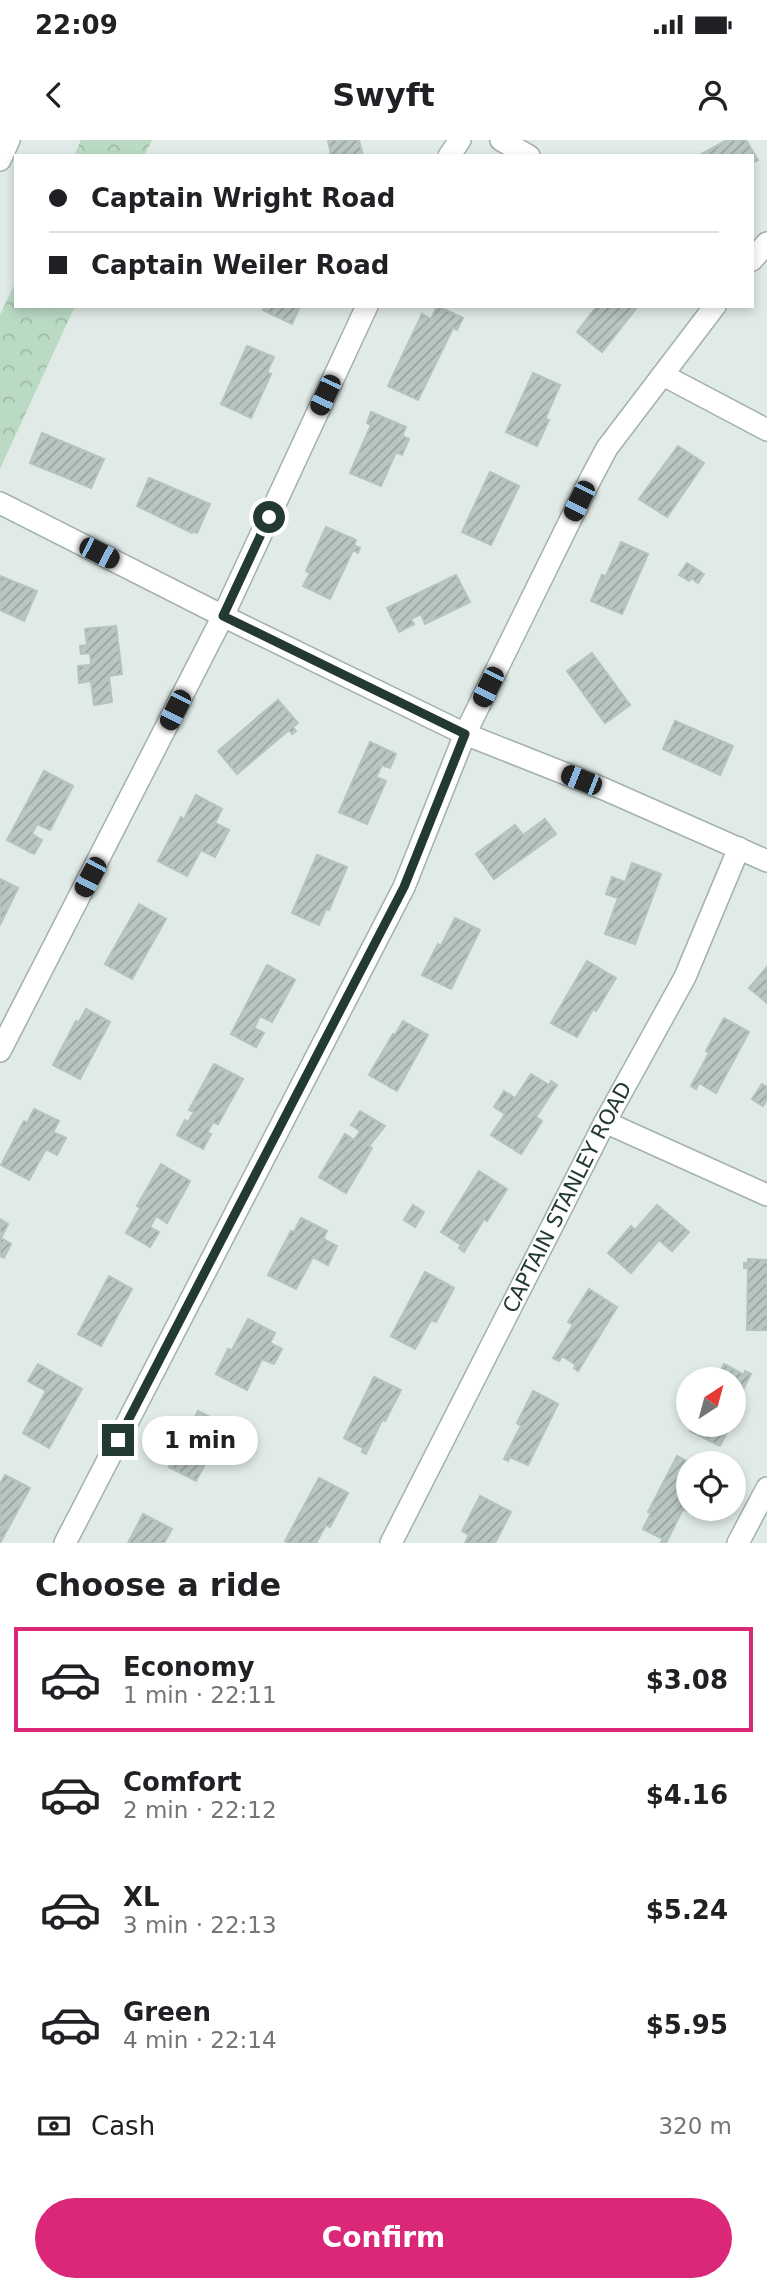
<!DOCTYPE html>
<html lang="en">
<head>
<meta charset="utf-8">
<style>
  body { margin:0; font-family:"DejaVu Sans",sans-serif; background:#f6f6f6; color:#202124; height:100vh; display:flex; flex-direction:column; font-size:26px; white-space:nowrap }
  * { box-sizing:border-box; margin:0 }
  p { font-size:23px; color:#757577 }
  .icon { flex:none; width:38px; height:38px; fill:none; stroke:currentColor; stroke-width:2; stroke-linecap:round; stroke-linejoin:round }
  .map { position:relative; height:1403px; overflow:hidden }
  .details { display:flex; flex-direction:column; background:#fff; flex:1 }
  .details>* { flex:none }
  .hud { position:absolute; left:14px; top:14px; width:740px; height:154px; border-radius:0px; box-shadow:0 4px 10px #0003; display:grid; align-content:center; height:154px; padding:0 35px; background:#fff }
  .needle { width:46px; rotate:36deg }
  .fabs { position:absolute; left:676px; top:1227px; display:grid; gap:14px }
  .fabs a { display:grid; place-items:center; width:70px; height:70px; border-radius:50%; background:#fff; box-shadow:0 4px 10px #0003; font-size:35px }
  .end { position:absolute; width:32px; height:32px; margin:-16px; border:9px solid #223934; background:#fff; box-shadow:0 0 0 4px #fff }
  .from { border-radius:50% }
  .bubble { position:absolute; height:49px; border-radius:24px; background:#fff; box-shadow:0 4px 10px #0003; font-size:23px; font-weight:700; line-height:49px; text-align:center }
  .car { position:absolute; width:21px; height:42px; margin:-21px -10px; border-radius:9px; box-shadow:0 0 5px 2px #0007; background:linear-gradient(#222 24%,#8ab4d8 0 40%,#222 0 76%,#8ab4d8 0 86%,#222 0) }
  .hud b { display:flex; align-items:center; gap:24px; height:66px; font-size:26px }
  .hud b+b { border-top:2px solid #e0e0e0 }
  .hud i { width:18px; height:18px; background:#202124 }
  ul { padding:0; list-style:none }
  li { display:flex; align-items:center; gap:21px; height:105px; margin:0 14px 10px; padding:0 21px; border:4px solid transparent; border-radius:0px }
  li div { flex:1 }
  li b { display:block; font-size:26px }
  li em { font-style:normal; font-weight:700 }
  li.active { border-color:#db2777 }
  li>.icon { width:63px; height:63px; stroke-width:1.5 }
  h2 { padding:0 35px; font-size:32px; line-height:84px }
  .pay { display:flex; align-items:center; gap:18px; height:77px; padding:0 35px; font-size:26px }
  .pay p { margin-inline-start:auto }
  .button { display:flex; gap:14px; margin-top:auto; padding:14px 35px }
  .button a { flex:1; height:80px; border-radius:42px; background:#db2777; color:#fff; font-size:28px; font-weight:700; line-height:80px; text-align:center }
  .status { display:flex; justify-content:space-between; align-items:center; height:49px; padding:0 35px; background:#fff; direction:ltr }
  .status svg { height:19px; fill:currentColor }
  header { display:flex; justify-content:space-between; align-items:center; height:91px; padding:0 35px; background:#fff; font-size:32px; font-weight:700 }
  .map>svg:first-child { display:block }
  .forest { fill:url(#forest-crowns) }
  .building { fill:url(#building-hatch); stroke:#b3c3bd; stroke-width:2 }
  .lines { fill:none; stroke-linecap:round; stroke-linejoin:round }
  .minor-casing { stroke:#a3b1ad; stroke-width:24 }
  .secondary-casing { stroke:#a0b5af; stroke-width:24 }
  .minor { stroke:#fff; stroke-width:21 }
  .secondary { stroke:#fff; stroke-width:21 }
  .route { stroke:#223934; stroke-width:9 }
  .labels { text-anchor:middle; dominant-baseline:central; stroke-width:7; stroke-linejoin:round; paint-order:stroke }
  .street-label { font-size:21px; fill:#223934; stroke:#f0f7f4 }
</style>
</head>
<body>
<div class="status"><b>22:09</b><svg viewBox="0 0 49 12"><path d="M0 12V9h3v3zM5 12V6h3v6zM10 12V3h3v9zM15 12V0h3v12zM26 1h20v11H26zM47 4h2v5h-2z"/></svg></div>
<header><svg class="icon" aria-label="back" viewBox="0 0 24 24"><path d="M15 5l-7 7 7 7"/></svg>Swyft<svg class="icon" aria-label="person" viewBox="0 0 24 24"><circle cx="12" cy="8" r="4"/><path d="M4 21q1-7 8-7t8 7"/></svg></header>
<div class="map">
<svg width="767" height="1403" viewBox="0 0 767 1403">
  <defs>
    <pattern id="forest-crowns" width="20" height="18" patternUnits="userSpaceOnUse" patternTransform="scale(1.75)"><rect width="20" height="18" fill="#badac4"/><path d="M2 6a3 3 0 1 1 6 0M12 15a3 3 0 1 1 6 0" fill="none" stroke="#a0bca9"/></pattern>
    <pattern id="building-hatch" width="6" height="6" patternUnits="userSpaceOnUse" patternTransform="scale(1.75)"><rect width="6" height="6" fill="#b9c7c2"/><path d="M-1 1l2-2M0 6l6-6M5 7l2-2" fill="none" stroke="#96a39e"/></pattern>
  </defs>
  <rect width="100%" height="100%" fill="#e0eae6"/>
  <path class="forest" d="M 81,0 L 152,0 L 144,16 L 74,16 Z
    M 16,141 L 16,166 L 75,166 L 0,329 L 0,175 Z"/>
  <path class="building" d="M 328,0 L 359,0 L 363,16 L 331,16 Z
    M 727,0 L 746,0 L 758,20 L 752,23 L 752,16 L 698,16 Z
    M 265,166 L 300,166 L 292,184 L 263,170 Z
    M 437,166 L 463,178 L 457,190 L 453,188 L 418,260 L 388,246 L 422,174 L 431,179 Z
    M 597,166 L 638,166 L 602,212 L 577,192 Z
    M 247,206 L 274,217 L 267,232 L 271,234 L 251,278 L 221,264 Z
    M 533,233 L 560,245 L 545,279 L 549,280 L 537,306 L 506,292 Z
    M 371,272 L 406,287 L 402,296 L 409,299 L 402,315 L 396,312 L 381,346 L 350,333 L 371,285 L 367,283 Z
    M 42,293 L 104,319 L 91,348 L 30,323 Z
    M 678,306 L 704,323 L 667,377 L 639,359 Z
    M 490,332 L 519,346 L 491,405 L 462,392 Z
    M 149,338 L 210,364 L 197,393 L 193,391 L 192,393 L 137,366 Z
    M 326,387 L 356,400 L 354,405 L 360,408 L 358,413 L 353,410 L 330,459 L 303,446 L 310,433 L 306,431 Z
    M 621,402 L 648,414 L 622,474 L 591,461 L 602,435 L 606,436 Z
    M 687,423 L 704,434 L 698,443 L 691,438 L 689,441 L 679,435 Z
    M 456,435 L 470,462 L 425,484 L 421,474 L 411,479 L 414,484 L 399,492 L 387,468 Z
    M 0,436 L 37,451 L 24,481 L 0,470 Z
    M 116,486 L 122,534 L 109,536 L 112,562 L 94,565 L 91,541 L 79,543 L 78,526 L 91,525 L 90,513 L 81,514 L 80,506 L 87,505 L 85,489 Z
    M 592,513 L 630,565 L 605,583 L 567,531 Z
    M 278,560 L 298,583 L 293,587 L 296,591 L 292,594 L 289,590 L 237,634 L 218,611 Z
    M 675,581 L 733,606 L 720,635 L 663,609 Z
    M 370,602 L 396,614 L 390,628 L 382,625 L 376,637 L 386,641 L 367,684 L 339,672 Z
    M 44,631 L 73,646 L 50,690 L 37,684 L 32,694 L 42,700 L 34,714 L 7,700 Z
    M 196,655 L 222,669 L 215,683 L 229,690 L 215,717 L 201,710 L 187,736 L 158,721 L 181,677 L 184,679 Z
    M 545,679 L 556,694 L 494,739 L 476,714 L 515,685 L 523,695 Z
    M 317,715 L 347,727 L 329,770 L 326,769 L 319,785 L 292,773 Z
    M 632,723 L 661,734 L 635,804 L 605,794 L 618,758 L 606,754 L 612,737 L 625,742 Z
    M 0,739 L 18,748 L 0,785 Z
    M 139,764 L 166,779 L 132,839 L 105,824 Z
    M 455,778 L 480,790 L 451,849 L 422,835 L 438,804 L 441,806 Z
    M 587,821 L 616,838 L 596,871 L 593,869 L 577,897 L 551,883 Z
    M 267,825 L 295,840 L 272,882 L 260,876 L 254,888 L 264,893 L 256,907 L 231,894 Z
    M 767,827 L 767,863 L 749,848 Z
    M 86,869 L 110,882 L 80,939 L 53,925 L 76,881 L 79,882 Z
    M 724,878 L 749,892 L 716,953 L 699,943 L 696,949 L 691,946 L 709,913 L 706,911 Z
    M 403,881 L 428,895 L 397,951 L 369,935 L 393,894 L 395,895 Z
    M 214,924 L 243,939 L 218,984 L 213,982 L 207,993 L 211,994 L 203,1009 L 177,995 L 185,980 L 188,982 L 194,972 L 189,970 Z
    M 531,934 L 549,945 L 551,941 L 557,945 L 536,977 L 542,981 L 521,1014 L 491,995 L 505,974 L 494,967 L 504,951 L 515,958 Z
    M 762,944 L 767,947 L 767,959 L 763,966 L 752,959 Z
    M 34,969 L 59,981 L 53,992 L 66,998 L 57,1015 L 46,1009 L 29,1040 L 1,1025 L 24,981 L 27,983 Z
    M 360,971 L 385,986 L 369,1006 L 372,1008 L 346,1053 L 319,1037 L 345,994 L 354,1000 L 360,991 L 351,985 Z
    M 161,1024 L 190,1041 L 167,1083 L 156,1076 L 150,1087 L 159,1092 L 150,1107 L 126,1093 L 140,1068 L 137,1066 Z
    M 479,1031 L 507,1049 L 487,1081 L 484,1079 L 464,1112 L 459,1108 L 461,1105 L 441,1092 Z
    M 413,1065 L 424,1072 L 415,1087 L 404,1080 Z
    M 657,1065 L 689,1092 L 672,1111 L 659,1100 L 631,1133 L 608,1113 L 631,1086 L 635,1090 Z
    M 301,1078 L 327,1091 L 323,1099 L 337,1106 L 328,1125 L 313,1117 L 296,1149 L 268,1135 L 291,1091 L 294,1092 Z
    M 0,1079 L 8,1084 L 1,1098 L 11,1104 L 4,1118 L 0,1116 Z
    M 748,1119 L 767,1120 L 767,1190 L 747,1190 L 748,1128 L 744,1128 L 744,1123 L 748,1123 Z
    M 425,1132 L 454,1148 L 436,1182 L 431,1180 L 415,1209 L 391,1196 Z
    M 109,1136 L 132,1149 L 101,1206 L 78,1194 Z
    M 589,1149 L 617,1167 L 578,1231 L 574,1228 L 576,1225 L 562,1216 L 559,1221 L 553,1218 L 573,1185 L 568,1182 Z
    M 248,1179 L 275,1193 L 270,1203 L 282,1209 L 274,1224 L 262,1219 L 247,1250 L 216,1234 L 228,1209 L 232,1210 Z
    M 38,1224 L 82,1249 L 49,1308 L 23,1293 L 46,1251 L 28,1241 Z
    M 724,1224 L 744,1235 L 745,1231 L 751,1234 L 734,1267 L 739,1270 L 733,1281 L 733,1239 L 716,1239 Z
    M 374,1237 L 401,1250 L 385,1281 L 382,1280 L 366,1314 L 362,1312 L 363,1308 L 344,1298 Z
    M 533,1251 L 558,1264 L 528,1325 L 510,1317 L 508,1321 L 504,1319 L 521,1286 L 517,1283 Z
    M 198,1271 L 226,1285 L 196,1341 L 169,1327 Z
    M 694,1284 L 731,1284 L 720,1306 L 690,1291 Z
    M 677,1316 L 690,1323 L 688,1323 L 688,1368 L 687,1371 L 683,1369 L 666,1403 L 663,1403 L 661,1402 L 663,1399 L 643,1389 L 651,1373 L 648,1372 Z
    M 5,1335 L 30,1348 L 0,1403 L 0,1344 Z
    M 319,1338 L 348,1353 L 330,1387 L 326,1385 L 316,1403 L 289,1403 L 285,1401 Z
    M 480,1356 L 511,1372 L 495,1403 L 465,1403 L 469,1395 L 462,1391 Z
    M 143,1374 L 172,1389 L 164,1403 L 128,1403 Z"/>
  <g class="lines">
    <defs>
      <g id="minor">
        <path d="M 501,0 L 529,16"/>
        <path d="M 449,16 L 460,0"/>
        <path d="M 752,120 L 767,103"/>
        <path d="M 663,235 L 767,290"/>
        <path d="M 0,363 L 223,476 L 465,594 L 604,649 L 767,721"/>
        <path d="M 0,911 L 223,476 L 367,166"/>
        <path d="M 605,982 L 767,1055"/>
        <path d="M 65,1403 L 404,747 L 465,594 L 591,338 L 607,308 L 715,166"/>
        <path id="s1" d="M 391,1403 L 605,982 L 685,837 L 739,708"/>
        <path d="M 738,1403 L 767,1348"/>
      </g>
      <path id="secondary" d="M 0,20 L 9,0"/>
    </defs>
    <use href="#minor" class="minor-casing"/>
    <use href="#secondary" class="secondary-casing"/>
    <use href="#minor" class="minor"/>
    <use href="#secondary" class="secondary"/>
  </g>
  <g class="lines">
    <path class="route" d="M 118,1300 L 404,747 L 465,594 L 223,476 L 269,377"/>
  </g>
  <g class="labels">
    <g class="street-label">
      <text stroke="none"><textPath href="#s1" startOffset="388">CAPTAIN STANLEY ROAD</textPath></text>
    </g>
  </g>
</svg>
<div class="fabs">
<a><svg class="needle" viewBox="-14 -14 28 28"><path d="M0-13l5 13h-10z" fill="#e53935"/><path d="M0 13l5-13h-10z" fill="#757577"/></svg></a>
<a><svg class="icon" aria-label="locate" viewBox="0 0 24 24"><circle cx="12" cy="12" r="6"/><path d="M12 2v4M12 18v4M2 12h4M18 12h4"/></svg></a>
</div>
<i class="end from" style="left:269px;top:377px"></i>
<i class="end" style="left:118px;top:1300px"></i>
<div class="bubble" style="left:142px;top:1276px;width:116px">1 min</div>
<i class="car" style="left:325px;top:255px;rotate:205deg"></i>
<i class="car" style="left:579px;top:361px;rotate:206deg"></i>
<i class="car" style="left:99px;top:413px;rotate:117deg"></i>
<i class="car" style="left:488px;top:547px;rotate:206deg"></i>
<i class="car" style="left:175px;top:570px;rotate:207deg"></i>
<i class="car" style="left:581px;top:640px;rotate:292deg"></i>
<i class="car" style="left:90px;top:737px;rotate:208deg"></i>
<div class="hud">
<b><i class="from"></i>Captain Wright Road</b>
<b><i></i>Captain Weiler Road</b>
</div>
</div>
<section class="details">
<h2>Choose a ride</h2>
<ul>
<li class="active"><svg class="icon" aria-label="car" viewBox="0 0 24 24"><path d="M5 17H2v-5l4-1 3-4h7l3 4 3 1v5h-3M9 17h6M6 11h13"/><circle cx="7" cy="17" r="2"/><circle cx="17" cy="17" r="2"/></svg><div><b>Economy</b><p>1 min · 22:11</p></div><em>$3.08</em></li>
<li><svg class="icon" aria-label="car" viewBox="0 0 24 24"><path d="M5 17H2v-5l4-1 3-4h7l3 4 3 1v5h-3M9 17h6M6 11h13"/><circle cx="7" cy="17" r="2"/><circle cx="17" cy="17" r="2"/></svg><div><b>Comfort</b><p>2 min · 22:12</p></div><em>$4.16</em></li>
<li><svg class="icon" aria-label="car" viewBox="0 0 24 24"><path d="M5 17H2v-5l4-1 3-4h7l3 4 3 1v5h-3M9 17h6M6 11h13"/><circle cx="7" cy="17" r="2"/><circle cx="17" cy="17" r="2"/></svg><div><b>XL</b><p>3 min · 22:13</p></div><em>$5.24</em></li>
<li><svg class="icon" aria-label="car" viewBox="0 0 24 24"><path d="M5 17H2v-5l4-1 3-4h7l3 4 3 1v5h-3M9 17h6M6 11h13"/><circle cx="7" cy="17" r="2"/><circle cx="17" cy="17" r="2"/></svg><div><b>Green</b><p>4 min · 22:14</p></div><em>$5.95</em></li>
</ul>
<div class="pay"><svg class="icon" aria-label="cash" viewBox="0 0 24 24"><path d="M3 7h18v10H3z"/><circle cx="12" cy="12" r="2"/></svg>Cash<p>320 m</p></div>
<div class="button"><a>Confirm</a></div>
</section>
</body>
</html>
